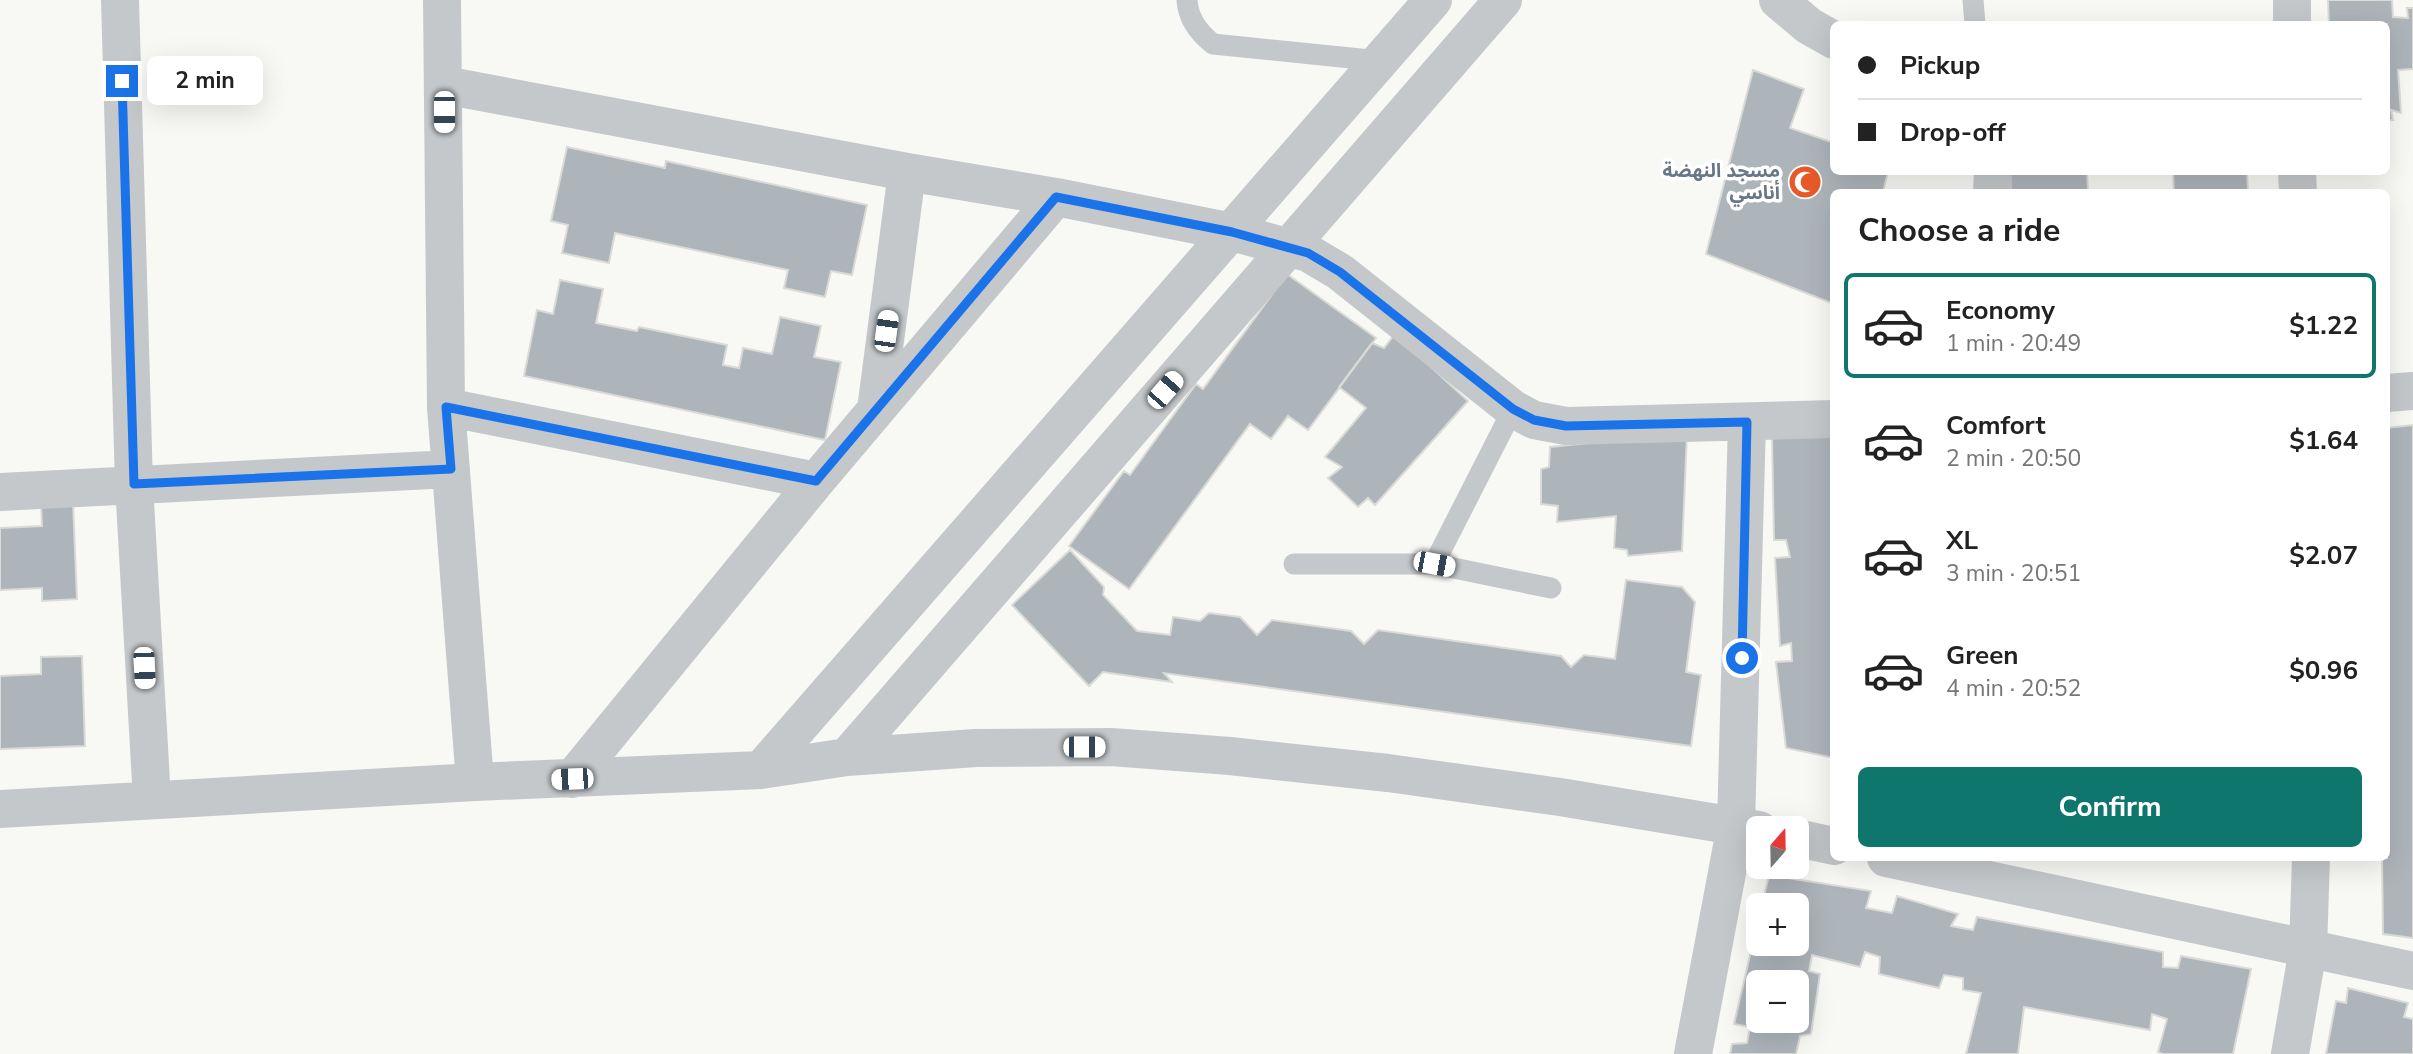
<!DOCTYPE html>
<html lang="en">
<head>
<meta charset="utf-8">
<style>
  body { margin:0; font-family:"Nunito Sans","Noto Sans Arabic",sans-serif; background:#f6f6f6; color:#222; height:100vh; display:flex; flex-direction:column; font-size:26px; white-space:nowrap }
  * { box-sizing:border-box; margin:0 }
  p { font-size:23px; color:#767676 }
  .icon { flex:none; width:38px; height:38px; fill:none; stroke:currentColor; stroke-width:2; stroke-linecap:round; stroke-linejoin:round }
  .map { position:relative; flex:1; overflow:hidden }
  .side { position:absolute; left:1830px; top:189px; width:560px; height:672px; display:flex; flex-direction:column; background:#fff; border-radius:10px; box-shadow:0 7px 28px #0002 }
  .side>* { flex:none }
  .guide { position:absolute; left:1830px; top:21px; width:560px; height:154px; border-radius:10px; box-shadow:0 7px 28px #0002; display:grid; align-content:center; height:154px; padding:0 28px; background:#fff }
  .needle { width:46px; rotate:20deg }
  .fabs { position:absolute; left:1746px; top:816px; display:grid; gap:14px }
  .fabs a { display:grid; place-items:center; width:63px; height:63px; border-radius:10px; background:#fff; box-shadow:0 7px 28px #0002; font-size:35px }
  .end { position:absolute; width:32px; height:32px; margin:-16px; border:9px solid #1a73e8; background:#fff; box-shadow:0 0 0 4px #fff }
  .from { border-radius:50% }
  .bubble { position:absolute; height:49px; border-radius:10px; background:#fff; box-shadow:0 7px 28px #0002; font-size:23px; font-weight:700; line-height:49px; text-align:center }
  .car { position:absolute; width:21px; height:42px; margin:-21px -10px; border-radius:9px; box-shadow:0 0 5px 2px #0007; background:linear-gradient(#fff 24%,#345 0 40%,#fff 0 76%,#345 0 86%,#fff 0) }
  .guide b { display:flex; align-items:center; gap:24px; height:66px; font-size:26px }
  .guide b+b { border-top:2px solid #e0e0e0 }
  .guide i { width:18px; height:18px; background:#222 }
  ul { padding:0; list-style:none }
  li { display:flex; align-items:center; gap:21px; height:105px; margin:0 14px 10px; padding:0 14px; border:4px solid transparent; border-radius:10px }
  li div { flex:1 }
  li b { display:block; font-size:26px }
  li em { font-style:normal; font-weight:700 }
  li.on { border-color:#0f766e }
  li>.icon { width:63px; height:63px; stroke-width:1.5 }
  h2 { padding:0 28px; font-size:32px; line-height:84px }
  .action { display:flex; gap:14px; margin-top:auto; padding:14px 28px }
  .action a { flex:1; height:80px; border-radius:10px; background:#0f766e; color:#fff; font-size:28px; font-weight:700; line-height:80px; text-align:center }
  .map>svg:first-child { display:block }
  .building { fill:#adb4ba; stroke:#dadad7; stroke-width:2; fill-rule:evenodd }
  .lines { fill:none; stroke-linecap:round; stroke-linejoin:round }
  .lane { stroke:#c4c8cb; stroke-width:21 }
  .street { stroke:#c4c8cb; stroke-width:38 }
  .route { stroke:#1a73e8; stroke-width:9 }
  .labels { text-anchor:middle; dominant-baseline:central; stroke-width:7; stroke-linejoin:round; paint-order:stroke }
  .poi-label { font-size:19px; font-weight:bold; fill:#677786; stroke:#fff; text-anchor:end }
</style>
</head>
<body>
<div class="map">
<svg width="2413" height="1054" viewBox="0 0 2413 1054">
  <rect width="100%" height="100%" fill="#f8f8f5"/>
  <path class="building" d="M 2328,0 L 2392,0 L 2393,17 L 2408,18 L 2407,8 L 2413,8 L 2413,69 L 2398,70 L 2401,113 L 2391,110 L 2393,120 L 2387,120 L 2387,24 L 2329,24 Z
    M 1753,70 L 1804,89 L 1790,128 L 1834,143 L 1834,172 L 1888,172 L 1883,192 L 1834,192 L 1834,304 L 1706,254 Z
    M 567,147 L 665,168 L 666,161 L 867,205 L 852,275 L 831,271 L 825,297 L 784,288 L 788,270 L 615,233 L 609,263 L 562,253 L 568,225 L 551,221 Z
    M 2010,172 L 2087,172 L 2088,192 L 2011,192 Z
    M 2173,172 L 2247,172 L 2248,192 L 2174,192 Z
    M 1287,274 L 1376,338 L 1308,430 L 1288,416 L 1271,439 L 1250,424 L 1129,589 L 1069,546 L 1124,471 L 1130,475 L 1196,384 L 1203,389 Z
    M 560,280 L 603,289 L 596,323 L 637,331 L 639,327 L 727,345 L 723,365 L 739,368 L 743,348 L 772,354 L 780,317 L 821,326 L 814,357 L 841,362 L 825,440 L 524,376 L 537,310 L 553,314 Z
    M 1395,334 L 1468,401 L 1375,505 L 1368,498 L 1358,507 L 1328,478 L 1342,467 L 1325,457 L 1366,408 L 1339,387 L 1372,343 L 1384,348 Z
    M 2413,425 L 2413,938 L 2383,934 L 2382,858 L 2387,858 L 2388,785 L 2387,428 Z
    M 1834,430 L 1834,758 L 1786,748 L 1776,662 L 1792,661 L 1791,643 L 1780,646 L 1775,558 L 1790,557 L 1786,540 L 1774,540 L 1772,438 Z
    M 1687,433 L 1682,551 L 1628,556 L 1627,550 L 1614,548 L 1616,516 L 1557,522 L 1558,506 L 1541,504 L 1541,469 L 1549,467 L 1550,447 Z
    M 73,502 L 77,599 L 42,601 L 42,588 L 0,590 L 0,528 L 42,526 L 41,503 Z
    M 1070,550 L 1104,587 L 1103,595 L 1137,631 L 1170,635 L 1173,617 L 1200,621 L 1209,613 L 1240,617 L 1257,635 L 1272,620 L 1351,631 L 1364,644 L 1378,630 L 1561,656 L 1571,667 L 1584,655 L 1615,659 L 1626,580 L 1682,587 L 1695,602 L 1686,672 L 1701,675 L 1691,746 L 1164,673 L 1172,682 L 1103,672 L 1089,686 L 1012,605 Z
    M 82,656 L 85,746 L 0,749 L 0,676 L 41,674 L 41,657 Z
    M 1769,875 L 1871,891 L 1866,908 L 1892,913 L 1897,896 L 1958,914 L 1951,926 L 1973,930 L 1977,917 L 2163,952 L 2163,967 L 2178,968 L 2181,956 L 2251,969 L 2233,1054 L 2163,1054 L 2158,1052 L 2167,1019 L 2152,1014 L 2150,1030 L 2024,1007 L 2018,1054 L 1966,1054 L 1981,993 L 1963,990 L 1963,978 L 1944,975 L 1939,988 L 1879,974 L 1880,957 L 1865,952 L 1860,967 L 1812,955 L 1809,971 L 1820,974 L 1811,1034 L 1800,1036 L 1796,1054 L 1730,1054 L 1732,1044 L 1747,1043 L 1750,1027 L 1734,1024 L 1759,917 L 1759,943 L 1797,943 L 1797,905 L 1762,905 ZM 1759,982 L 1797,982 L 1797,1020 L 1759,1020 Z
    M 2348,988 L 2408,1003 L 2404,1017 L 2413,1019 L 2413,1054 L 2326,1054 L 2336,1001 L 2346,1003 Z"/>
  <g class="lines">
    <path class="lane" d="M 1187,0 C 1188,18 1199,33 1213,44 L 1380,61
      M 1973,0 L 1975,24
      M 1294,564 L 1434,564 L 1513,409
      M 1434,564 L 1551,588"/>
    <path class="street" d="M 120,0 L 134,484 L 152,800
      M 442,0 L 446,407 L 475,782
      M 1778,0 L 1809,26 L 1834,40
      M 2292,0 L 2292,24
      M 444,85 L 907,172 L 1056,197 L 1232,232 L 1308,253 L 1340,272 L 1513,409 L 1534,420 L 1566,426 L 1834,419
      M 2297,172 L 2298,192
      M 1992,192 L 1993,172
      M 2387,393 L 2413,391
      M 446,407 L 816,481
      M 876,410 L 907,172
      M 0,492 L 451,469
      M 847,757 L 1503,0
      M 761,770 L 1433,0
      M 572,779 L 816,481 L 1056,197
      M 0,809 L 475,782 L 761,770 L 847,757 L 976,748 L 1111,747 L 1230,756 L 1388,773 L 1560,797 L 1759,830
      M 1797,838 L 1834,846
      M 1886,858 L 2413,971
      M 1693,1054 L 1736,825 L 1747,422
      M 2290,1054 L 2308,949 L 2311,858"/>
  </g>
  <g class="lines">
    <path class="route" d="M 122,81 L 134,484 L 451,469 L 446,407 L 816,481 L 1056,197 L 1232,232 L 1308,253 L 1340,272 L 1513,409 L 1534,420 L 1566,426 L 1747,422 L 1742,658"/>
  </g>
  <defs>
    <symbol id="mosque-disc" viewBox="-11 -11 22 22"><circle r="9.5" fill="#e55a28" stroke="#fff"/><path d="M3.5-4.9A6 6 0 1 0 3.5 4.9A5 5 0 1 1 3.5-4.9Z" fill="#fff"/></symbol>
  </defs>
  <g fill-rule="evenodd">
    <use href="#mosque-disc" x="1786" y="163" width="38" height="38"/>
  </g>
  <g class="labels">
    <g class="poi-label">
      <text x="1780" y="171">مسجد النهضة<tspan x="1780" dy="22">أناسي</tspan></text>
    </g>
  </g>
</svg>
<div class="fabs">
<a><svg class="needle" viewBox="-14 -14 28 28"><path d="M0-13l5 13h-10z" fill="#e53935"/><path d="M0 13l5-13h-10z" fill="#767676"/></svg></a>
<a>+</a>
<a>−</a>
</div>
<i class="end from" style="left:1742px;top:658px"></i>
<i class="end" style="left:122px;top:81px"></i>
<div class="bubble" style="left:147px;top:56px;width:116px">2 min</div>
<i class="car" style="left:444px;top:112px;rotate:180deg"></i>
<i class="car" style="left:886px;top:331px;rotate:8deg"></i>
<i class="car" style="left:1165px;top:390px;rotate:41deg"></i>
<i class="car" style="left:1434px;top:564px;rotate:101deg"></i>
<i class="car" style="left:144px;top:668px;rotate:177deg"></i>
<i class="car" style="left:1084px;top:747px;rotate:90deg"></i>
<i class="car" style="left:572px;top:779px;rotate:268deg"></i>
<div class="guide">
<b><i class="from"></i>Pickup</b>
<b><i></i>Drop-off</b>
</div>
<section class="side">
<h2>Choose a ride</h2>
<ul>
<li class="on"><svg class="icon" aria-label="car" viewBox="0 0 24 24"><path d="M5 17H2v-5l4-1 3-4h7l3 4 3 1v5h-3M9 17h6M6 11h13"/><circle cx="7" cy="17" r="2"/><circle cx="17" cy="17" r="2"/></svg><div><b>Economy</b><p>1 min · 20:49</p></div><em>$1.22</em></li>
<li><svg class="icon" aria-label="car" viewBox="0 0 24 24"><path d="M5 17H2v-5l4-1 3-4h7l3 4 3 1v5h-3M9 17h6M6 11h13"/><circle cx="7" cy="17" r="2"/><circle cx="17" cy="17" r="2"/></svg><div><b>Comfort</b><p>2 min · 20:50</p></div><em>$1.64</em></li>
<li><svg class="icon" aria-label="car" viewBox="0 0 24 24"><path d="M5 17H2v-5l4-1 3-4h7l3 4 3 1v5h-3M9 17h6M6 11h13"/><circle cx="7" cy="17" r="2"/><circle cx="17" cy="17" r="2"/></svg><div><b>XL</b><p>3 min · 20:51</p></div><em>$2.07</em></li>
<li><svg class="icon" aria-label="car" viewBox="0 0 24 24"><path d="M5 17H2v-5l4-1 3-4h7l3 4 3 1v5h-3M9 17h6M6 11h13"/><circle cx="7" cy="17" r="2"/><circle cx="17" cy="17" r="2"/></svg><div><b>Green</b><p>4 min · 20:52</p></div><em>$0.96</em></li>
</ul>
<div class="action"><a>Confirm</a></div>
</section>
</div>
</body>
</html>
